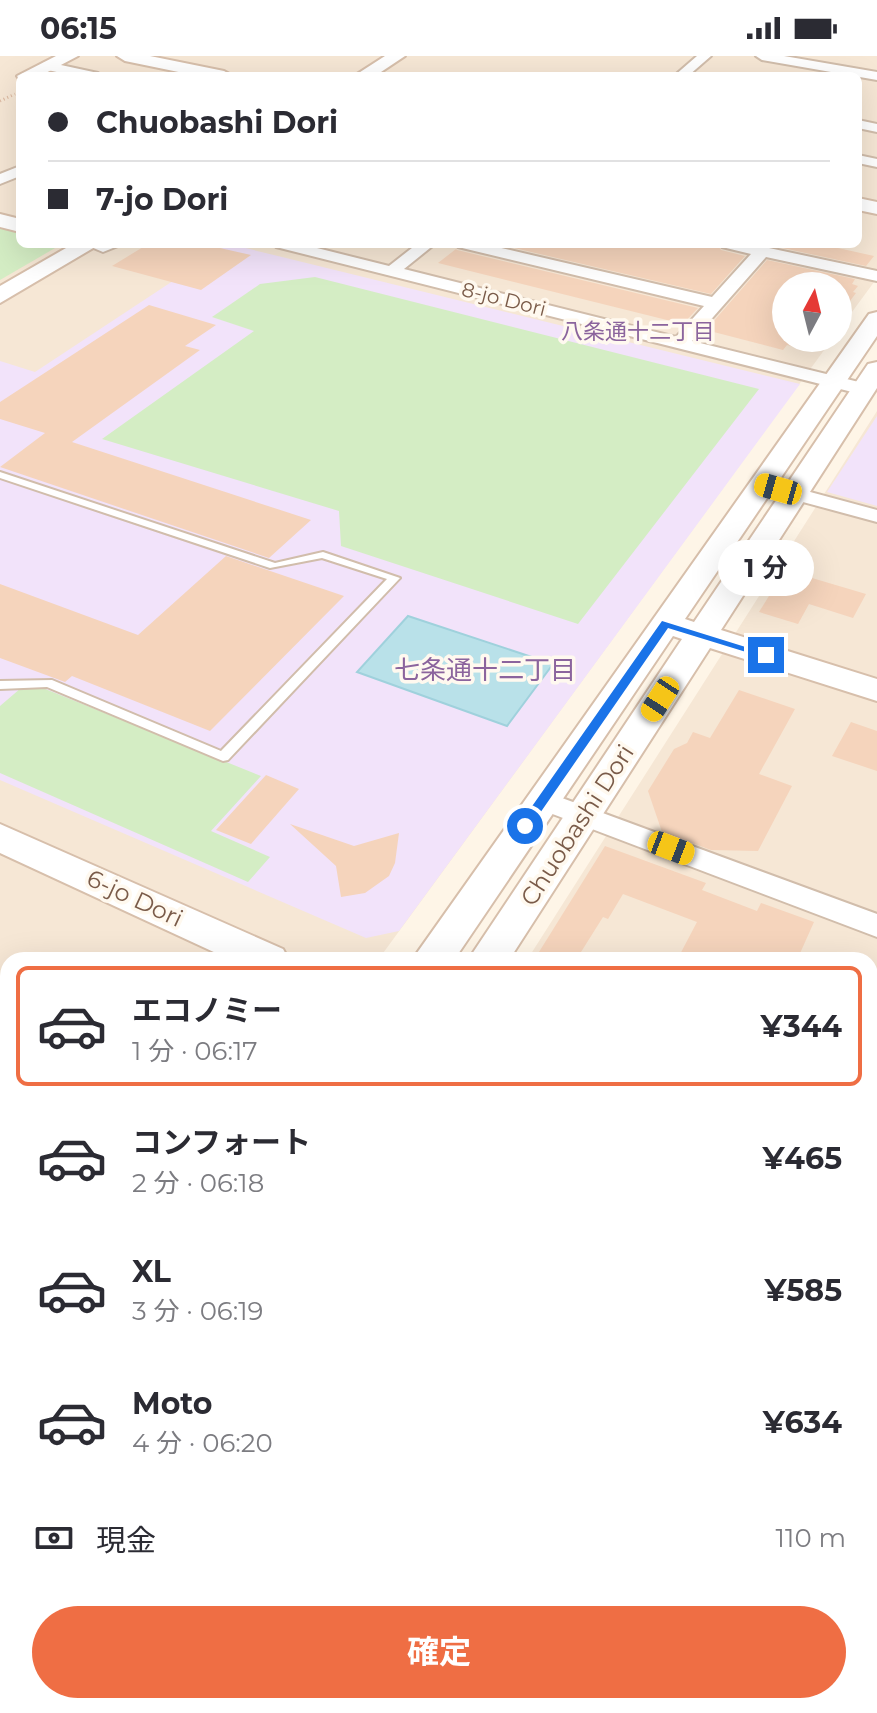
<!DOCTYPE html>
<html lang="ja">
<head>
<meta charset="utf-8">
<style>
  body { margin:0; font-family:Montserrat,"Noto Sans JP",sans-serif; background:#f2f2f3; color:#2b2b33; height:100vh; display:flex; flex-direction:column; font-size:30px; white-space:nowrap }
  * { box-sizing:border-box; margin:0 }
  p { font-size:26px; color:#7c7c81 }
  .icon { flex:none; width:44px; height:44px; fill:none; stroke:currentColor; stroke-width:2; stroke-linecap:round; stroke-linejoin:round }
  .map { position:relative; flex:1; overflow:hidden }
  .panel { position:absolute; left:0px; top:896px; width:878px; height:762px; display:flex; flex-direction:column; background:#fff; border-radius:24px 24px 0 0; box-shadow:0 8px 32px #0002 }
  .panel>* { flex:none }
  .guide { position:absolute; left:16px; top:16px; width:846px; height:176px; border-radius:12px; box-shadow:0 8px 32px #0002; display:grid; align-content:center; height:176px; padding:0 32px; background:#fff }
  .needle { width:52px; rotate:7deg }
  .controls { position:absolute; left:772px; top:216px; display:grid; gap:16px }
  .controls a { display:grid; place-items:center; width:80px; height:80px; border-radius:50%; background:#fff; box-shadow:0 8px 32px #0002; font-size:40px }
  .end { position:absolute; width:36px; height:36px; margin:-18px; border:10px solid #1a73e8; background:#fff; box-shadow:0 0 0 4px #fff }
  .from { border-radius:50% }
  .bubble { position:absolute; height:56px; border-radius:28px; background:#fff; box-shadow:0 8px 32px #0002; font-size:26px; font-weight:700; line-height:56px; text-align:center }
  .car { position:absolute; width:24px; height:48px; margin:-24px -12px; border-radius:10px; box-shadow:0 0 6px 2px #0007; background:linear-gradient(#f5c518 24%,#345 0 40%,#f5c518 0 76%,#345 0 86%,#f5c518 0) }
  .guide b { display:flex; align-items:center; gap:28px; height:76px; font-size:30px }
  .guide b+b { border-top:2px solid #e1e1e2 }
  .guide i { width:20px; height:20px; background:#2b2b33 }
  ul { padding:14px 0 0; list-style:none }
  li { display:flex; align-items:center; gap:24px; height:120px; margin:0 16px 12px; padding:0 16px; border:4px solid transparent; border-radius:12px }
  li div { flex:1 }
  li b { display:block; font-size:30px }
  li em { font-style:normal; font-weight:700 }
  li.current { border-color:#ef6e44 }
  li>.icon { width:72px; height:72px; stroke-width:1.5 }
  .pay { display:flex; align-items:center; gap:20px; height:88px; padding:0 32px; font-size:30px }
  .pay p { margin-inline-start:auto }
  .cta { display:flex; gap:16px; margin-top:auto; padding:16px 32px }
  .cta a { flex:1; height:92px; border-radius:48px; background:#ef6e44; color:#fff; font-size:32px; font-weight:700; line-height:92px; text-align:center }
  .status { display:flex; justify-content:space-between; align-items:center; height:56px; padding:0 40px; background:#fff; direction:ltr }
  .status svg { height:22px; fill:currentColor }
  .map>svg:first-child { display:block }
  .residential { fill:#f6e7d5; fill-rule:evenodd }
  .education { fill:#f2e3fa }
  .green { fill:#d4edc4 }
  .water { fill:#b9e1e9; stroke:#9fd1dc; stroke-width:2 }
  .building { fill:#f5d4bc }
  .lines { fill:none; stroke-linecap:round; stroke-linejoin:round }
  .lane-casing { stroke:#d1bdab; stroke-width:4 }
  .street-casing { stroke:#d1bdab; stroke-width:4 }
  .secondary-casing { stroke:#d7bfab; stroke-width:4 }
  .path { stroke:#dbb79f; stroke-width:3; stroke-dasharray:1 3; stroke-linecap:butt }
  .lane { fill:#fff; fill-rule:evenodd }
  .street { fill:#fff; fill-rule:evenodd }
  .secondary { fill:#fff; fill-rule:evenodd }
  .route { fill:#1a73e8 }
  .labels { text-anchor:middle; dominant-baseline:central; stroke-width:7; stroke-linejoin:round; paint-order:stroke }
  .far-street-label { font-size:20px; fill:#7a5b49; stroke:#fff9ef }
  .far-neighbourhood-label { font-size:22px; fill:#8b649d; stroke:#fff9ef }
  .street-label { font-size:24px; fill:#7a5b49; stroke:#fff9ef }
  .neighbourhood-label { font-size:26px; fill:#8b649d; stroke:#fff9ef }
</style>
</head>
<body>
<div class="status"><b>06:15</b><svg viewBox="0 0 49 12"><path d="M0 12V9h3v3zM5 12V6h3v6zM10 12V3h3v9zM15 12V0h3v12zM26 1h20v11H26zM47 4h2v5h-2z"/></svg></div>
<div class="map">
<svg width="877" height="1657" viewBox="0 0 877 1657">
  <rect width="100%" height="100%" fill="#fef5e7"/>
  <path class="residential" d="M 0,0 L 877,0 L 877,222 L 838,275 L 838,230 L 786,230 L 786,282 L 833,282 L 378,904 L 8,904 L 8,1409 L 0,1420 ZM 20,20 L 858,20 L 858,188 L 20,188 Z
    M 877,355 L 877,1657 L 46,1657 L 50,1650 L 870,1650 L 870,904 L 527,904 Z"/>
  <path class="education" d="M 229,188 L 800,328 L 399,875 L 366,882 L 0,724 L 0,305 L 35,316 Z
    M 877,360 L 877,450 L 827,436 Z"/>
  <path class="green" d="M 0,170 L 20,175 L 20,188 L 62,188 L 0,224 Z
    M 315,221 L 759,333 L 578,568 L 341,490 L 339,455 L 102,383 L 254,275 L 212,261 L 260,228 Z
    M 28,626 L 261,720 L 211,775 L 270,801 L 248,826 L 0,717 L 0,650 Z"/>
  <path class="water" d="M 408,560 L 553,608 L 507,670 L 357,616 Z"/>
  <path class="building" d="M 148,188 L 202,188 L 251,199 L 201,234 L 112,210 Z
    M 497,188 L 717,188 L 721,194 L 745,200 L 711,238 Z
    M 764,188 L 820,188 L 874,200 L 866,210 Z
    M 456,193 L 457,194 L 698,252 L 683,268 L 438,207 Z
    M 767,204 L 855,223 L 852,228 L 858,230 L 853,236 L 856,237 L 838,261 L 838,230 L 786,230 L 786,282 L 821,282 L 811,295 L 787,289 L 783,294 L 706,274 Z
    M 149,249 L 216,269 L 185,290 L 200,294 L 72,386 L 311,464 L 269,502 L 0,411 L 45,377 L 0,363 L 0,346 Z
    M 226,500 L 344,540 L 210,675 L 72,620 L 65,626 L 0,602 L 0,528 L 138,579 Z
    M 785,514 L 866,538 L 853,562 L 809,548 L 798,568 L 759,556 Z
    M 739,634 L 795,653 L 759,718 L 792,730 L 758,795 L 711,794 L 662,776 L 648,735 L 674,693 L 687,687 L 693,676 L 710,682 Z
    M 851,666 L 877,675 L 877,715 L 832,700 Z
    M 266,719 L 299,733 L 251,788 L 216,774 Z
    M 290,768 L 354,790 L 399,777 L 395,807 L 389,820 L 365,837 L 341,841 L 336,810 Z
    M 605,790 L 706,827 L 702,834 L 757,855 L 761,847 L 814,866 L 797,904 L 677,904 L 697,866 L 623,838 L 608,863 L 603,861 L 576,904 L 534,904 Z"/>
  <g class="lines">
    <defs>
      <path id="lane" d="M 0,416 L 275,507 L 323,496 L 400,522 L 228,704 L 223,705 L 47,631 L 0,633 L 0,625 L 52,624 L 221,695 L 387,523 L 322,502 L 270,512 L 0,422 Z"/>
      <path id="street" d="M 697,0 L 711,0 L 688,20 L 674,20 Z
        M 756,0 L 784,0 L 877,16 L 877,24 L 762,4 Z
        M 47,6 L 98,17 L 99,20 L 75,20 L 43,13 L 43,7 Z
        M 858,64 L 877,68 L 877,76 L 858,72 Z
        M 858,99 L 877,103 L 877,111 L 858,107 Z
        M 20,110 L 20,120 L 0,128 L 0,118 Z
        M 84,188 L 123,188 L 103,196 Z
        M 274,188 L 301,188 L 389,210 L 417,188 L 435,188 L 404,213 L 676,281 L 704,250 L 458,191 L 456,188 L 484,188 L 712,241 L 751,198 L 722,191 L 720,188 L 750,188 L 877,215 L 877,225 L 766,201 L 692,285 L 871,329 L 873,333 L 864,339 L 276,191 Z
        M 762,423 L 877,454 L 877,466 L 755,433 L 752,429 Z
        M 543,735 L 877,858 L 877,881 L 534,751 L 530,744 L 534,737 Z
        M 0,1137 L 8,1140 L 8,1174 L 0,1171 Z
        M 870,1164 L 877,1167 L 877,1199 L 870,1196 Z
        M 870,1631 L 877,1634 L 877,1657 L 844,1657 L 841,1650 L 870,1650 Z"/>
      <path id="secondary" d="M 56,0 L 78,0 L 40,20 L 20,20 L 20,24 L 17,20 Z
        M 117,0 L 150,0 L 224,15 L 233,20 L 198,20 L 125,5 Z
        M 385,0 L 405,0 L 375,20 L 354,20 Z
        M 858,142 L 877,146 L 877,158 L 858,154 Z
        M 0,158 L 20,163 L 20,176 L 0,171 Z
        M 73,188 L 100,188 L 0,247 L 0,230 Z
        M 877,256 L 877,280 L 685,563 L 694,566 L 868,308 L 877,306 L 877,332 L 721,574 L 877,623 L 877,645 L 710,592 L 509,904 L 468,904 L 682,583 L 673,580 L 454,904 L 412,904 L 869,258 Z
        M 0,768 L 283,893 L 289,904 L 231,904 L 0,797 Z
        M 8,1481 L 8,1545 L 0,1549 L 0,1485 Z
        M 8,1602 L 8,1650 L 29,1650 L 25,1657 L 0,1657 L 0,1605 Z"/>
    </defs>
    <use href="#lane" class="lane-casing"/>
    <use href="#street" class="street-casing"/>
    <use href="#secondary" class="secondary-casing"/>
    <path class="path" d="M 0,45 L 15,38"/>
    <use href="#lane" class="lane"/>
    <use href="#street" class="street"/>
    <use href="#secondary" class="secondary"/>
  </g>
  <path class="route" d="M 662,565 L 771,599 L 766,602 L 668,572 L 529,773 L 521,773 L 521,766 Z"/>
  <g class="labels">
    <g class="far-street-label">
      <text transform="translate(504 243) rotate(14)">8-jo Dori</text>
    </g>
    <g class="far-neighbourhood-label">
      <text x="638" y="275">八条通十二丁目</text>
    </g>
    <g class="street-label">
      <text transform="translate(577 769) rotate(-57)">Chuobashi Dori</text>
      <text transform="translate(135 842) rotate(25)">6-jo Dori</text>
    </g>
    <g class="neighbourhood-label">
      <text x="485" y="614">七条通十二丁目</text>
    </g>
  </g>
</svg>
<div class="controls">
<a><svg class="needle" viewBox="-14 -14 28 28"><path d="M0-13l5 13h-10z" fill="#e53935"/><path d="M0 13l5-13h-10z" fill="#7c7c81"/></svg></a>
</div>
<i class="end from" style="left:525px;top:770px"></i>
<i class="end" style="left:766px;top:599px"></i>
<div class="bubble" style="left:718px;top:484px;width:96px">1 分</div>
<i class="car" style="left:778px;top:433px;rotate:286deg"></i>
<i class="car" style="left:660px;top:643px;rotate:213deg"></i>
<i class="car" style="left:671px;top:792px;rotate:111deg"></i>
<div class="guide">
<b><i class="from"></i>Chuobashi Dori</b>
<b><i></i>7-jo Dori</b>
</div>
<section class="panel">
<ul>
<li class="current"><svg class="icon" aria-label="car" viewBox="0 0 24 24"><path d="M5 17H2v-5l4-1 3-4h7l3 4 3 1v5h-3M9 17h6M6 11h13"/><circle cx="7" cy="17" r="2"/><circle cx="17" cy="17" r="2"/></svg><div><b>エコノミー</b><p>1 分 · 06:17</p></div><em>¥344</em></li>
<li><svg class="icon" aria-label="car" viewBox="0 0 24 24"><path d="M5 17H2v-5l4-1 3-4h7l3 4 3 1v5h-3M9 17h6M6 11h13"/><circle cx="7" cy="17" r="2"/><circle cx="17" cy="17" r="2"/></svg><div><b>コンフォート</b><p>2 分 · 06:18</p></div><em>¥465</em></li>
<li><svg class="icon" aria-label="car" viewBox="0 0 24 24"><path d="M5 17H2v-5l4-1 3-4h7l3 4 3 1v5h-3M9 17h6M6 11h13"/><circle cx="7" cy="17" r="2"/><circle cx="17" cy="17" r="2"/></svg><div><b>XL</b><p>3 分 · 06:19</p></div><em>¥585</em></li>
<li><svg class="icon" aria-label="car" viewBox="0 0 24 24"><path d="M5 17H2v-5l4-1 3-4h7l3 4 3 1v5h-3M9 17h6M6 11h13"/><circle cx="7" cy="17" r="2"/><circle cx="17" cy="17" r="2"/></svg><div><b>Moto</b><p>4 分 · 06:20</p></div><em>¥634</em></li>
</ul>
<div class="pay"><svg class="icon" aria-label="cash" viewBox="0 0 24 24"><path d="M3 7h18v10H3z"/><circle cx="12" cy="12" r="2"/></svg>現金<p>110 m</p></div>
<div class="cta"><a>確定</a></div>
</section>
</div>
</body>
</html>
